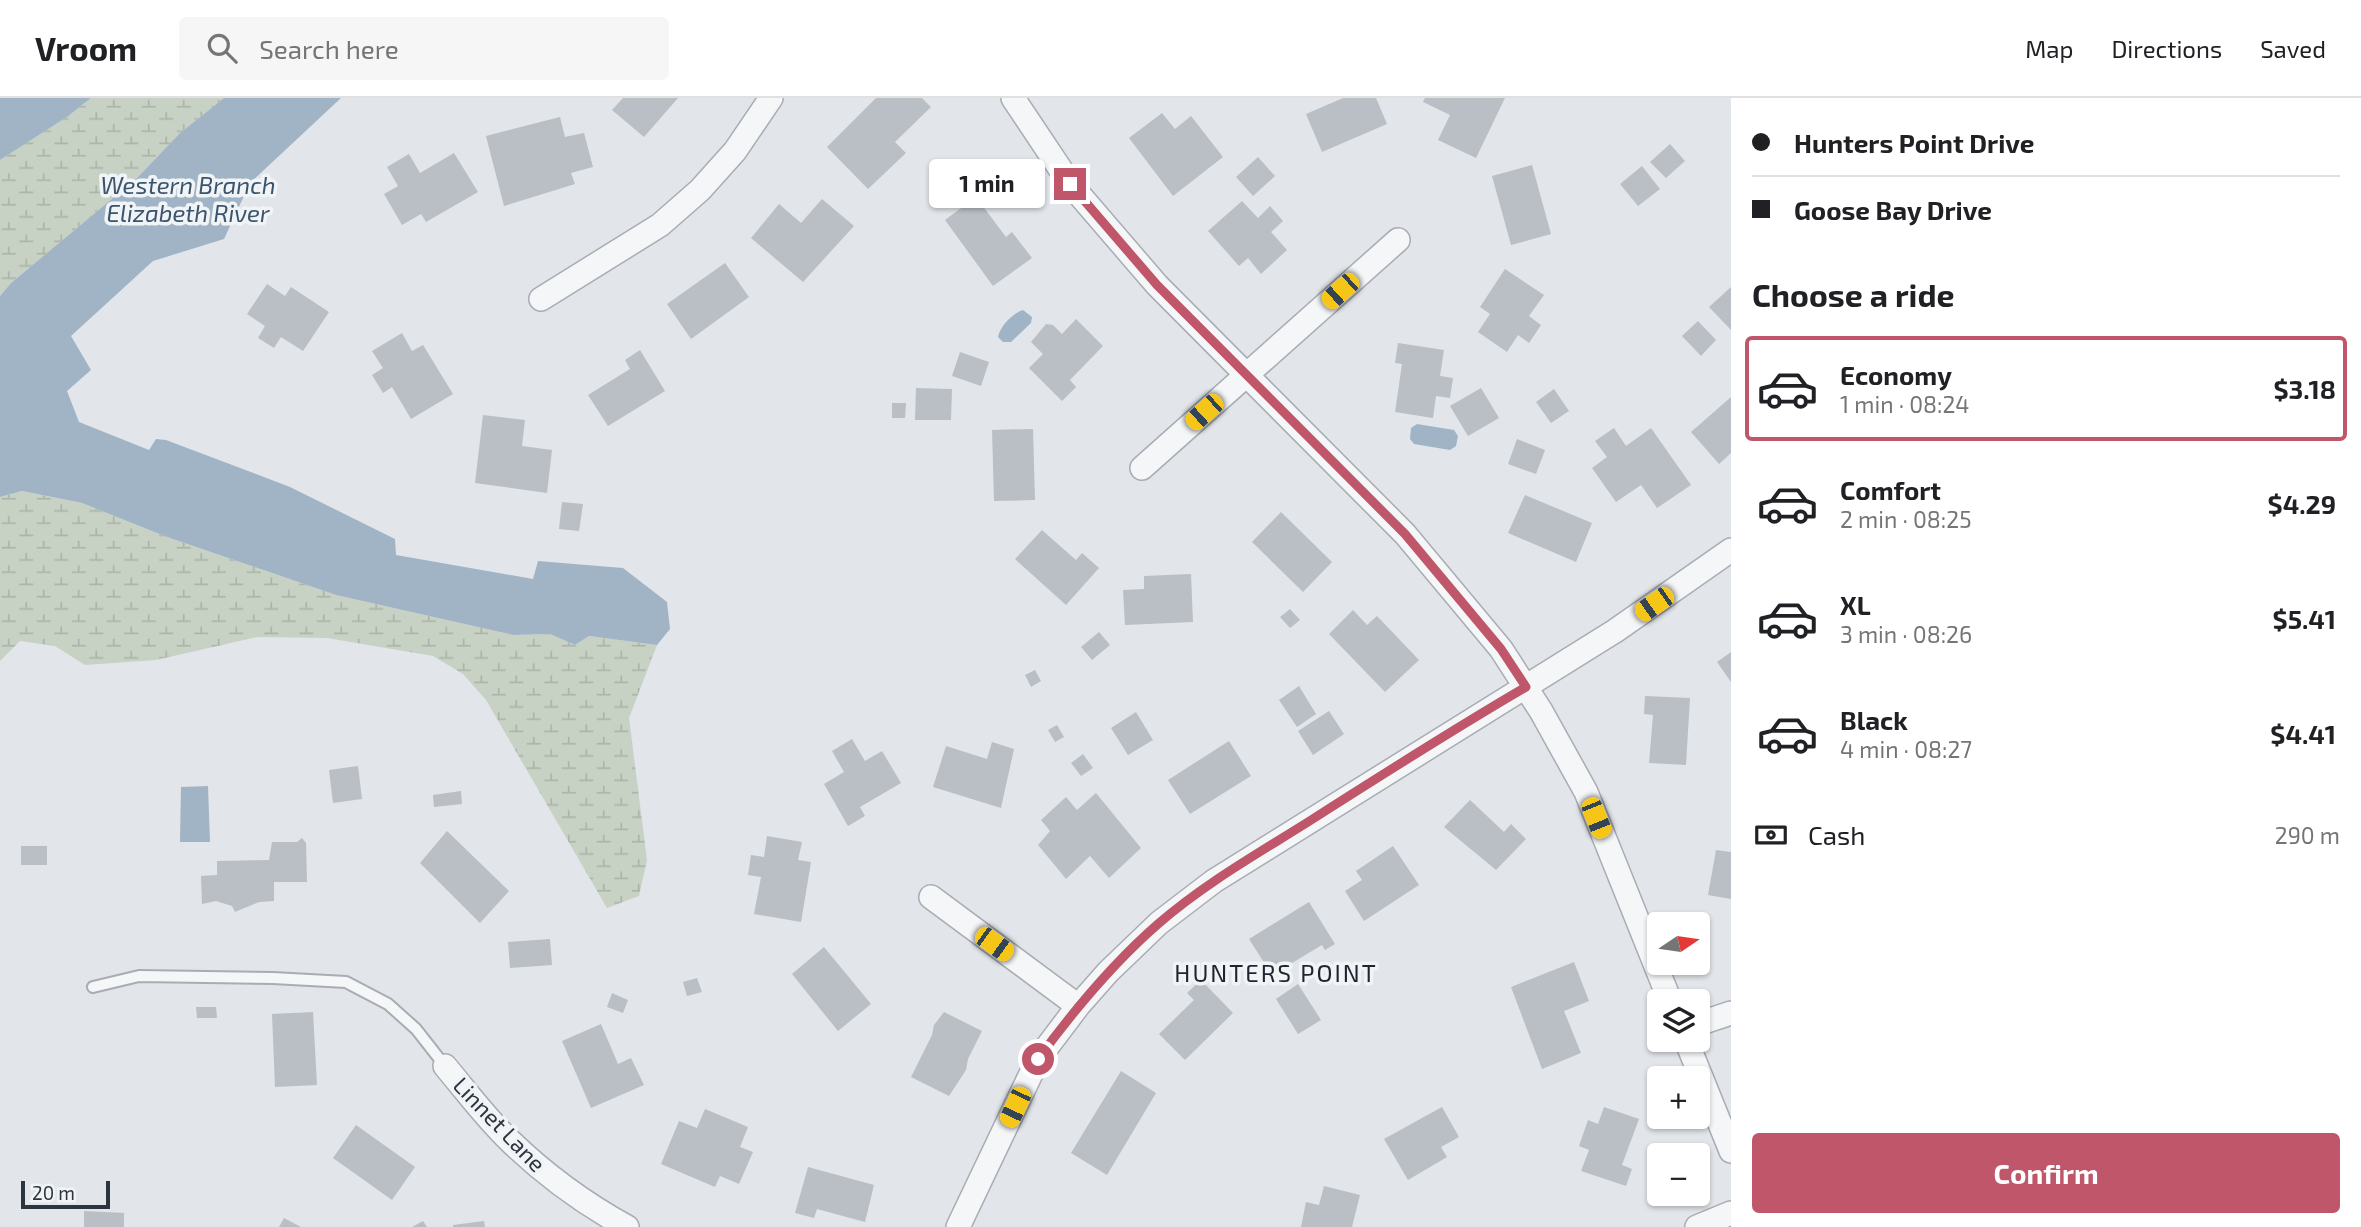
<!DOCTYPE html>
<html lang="en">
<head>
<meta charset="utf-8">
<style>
  body { margin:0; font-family:"Exo 2",sans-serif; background:#f6f6f6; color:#202124; height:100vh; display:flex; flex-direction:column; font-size:26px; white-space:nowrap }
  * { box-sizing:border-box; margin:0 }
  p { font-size:23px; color:#757577 }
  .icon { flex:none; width:38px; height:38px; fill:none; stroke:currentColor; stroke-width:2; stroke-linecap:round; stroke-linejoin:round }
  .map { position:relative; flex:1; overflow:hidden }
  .panel { display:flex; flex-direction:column; background:#fff; width:630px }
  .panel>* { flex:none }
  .banner { display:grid; align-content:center; height:154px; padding:0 21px; background:#fff }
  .needle { width:46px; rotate:77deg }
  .fabs { position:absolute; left:1647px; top:814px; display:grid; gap:14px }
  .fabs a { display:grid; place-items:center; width:63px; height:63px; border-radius:7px; background:#fff; box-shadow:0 2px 5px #0004; font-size:35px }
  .scale { position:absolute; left:21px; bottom:18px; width:89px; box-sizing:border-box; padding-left:7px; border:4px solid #2c343f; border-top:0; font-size:19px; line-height:24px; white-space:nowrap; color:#2c343f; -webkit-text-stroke:5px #f1f4f6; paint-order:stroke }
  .end { position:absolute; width:32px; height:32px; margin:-16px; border:9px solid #bf566a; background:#fff; box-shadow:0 0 0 4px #fff }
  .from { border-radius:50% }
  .bubble { position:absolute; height:49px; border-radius:7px; background:#fff; box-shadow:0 2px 5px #0004; font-size:23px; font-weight:700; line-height:49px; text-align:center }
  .car { position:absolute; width:21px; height:42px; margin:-21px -10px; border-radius:9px; box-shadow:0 0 5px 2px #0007; background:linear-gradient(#f5c518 24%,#345 0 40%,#f5c518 0 76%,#345 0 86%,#f5c518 0) }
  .banner b { display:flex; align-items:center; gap:24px; height:66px; font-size:26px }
  .banner b+b { border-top:2px solid #e0e0e0 }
  .banner i { width:18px; height:18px; background:#202124 }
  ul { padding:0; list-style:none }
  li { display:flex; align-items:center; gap:21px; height:105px; margin:0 14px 10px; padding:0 7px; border:4px solid transparent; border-radius:7px }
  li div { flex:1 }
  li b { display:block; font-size:26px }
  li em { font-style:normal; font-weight:700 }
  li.active { border-color:#bf566a }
  li>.icon { width:63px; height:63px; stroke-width:1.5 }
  h2 { padding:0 21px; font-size:32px; line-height:84px }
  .pay { display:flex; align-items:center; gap:18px; height:77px; padding:0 21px; font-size:26px }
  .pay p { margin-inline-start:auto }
  .cta { display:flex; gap:14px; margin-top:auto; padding:14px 21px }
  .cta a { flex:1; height:80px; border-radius:7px; background:#bf566a; color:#fff; font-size:28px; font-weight:700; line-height:80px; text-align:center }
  header { display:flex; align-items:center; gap:42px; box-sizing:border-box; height:98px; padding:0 35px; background:#fff; border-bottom:2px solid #e0e0e0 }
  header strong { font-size:33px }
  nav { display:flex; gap:38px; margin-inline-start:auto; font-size:24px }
  .search { width:490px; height:63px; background:#f6f6f6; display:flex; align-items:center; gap:18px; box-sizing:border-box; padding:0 24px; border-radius:7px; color:#757577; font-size:26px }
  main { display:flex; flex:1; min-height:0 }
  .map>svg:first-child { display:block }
  .wetland { fill:url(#wetland-marsh) }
  .water { fill:#a1b4c5 }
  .building { fill:#babfc5 }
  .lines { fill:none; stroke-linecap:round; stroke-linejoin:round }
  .service-casing { stroke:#a8acb3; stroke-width:14 }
  .minor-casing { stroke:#a8acb3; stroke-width:26 }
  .service { stroke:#f4f6f8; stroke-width:10 }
  .minor { stroke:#f4f6f8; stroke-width:23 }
  .route { stroke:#bf566a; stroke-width:9 }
  .labels { text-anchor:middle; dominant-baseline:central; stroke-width:7; stroke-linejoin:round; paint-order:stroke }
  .street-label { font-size:23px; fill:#2c343f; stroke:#f1f4f6 }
  .water-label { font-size:24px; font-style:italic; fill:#3b546e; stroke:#f1f4f6 }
  .neighbourhood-label { font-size:24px; letter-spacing:2px; fill:#1e2530; stroke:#f1f4f6 }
</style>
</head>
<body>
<header>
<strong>Vroom</strong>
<div class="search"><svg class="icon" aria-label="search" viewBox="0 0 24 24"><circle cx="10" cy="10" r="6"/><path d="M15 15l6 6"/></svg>Search here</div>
<nav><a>Map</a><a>Directions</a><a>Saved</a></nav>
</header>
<main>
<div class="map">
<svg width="1731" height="1129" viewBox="0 0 1731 1129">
  <defs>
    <pattern id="wetland-marsh" width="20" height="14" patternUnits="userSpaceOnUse" patternTransform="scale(1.75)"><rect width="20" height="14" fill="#c8d2c4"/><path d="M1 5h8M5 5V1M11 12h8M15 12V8" fill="none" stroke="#acb5a9"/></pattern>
  </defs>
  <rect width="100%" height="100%" fill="#e2e5e9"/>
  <path class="wetland" d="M 91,0 L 224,0 L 180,35 L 137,80 L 11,185 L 0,198 L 0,62 L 67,19 Z
    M 22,393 L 82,405 L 167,439 L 336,497 L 513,537 L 550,536 L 575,547 L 589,538 L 657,547 L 629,620 L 647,762 L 639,798 L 607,810 L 486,602 L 463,576 L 433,558 L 327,540 L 257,539 L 156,562 L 85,567 L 55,548 L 20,543 L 0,563 L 0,399 Z"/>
  <path class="water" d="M 0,0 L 91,0 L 67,19 L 0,62 Z
    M 224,0 L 341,0 L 250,85 L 224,141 L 153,163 L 71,238 L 91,272 L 67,293 L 79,324 L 149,352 L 156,341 L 166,342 L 290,389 L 395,441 L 396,457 L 533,481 L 538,463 L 623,470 L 667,504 L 670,531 L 657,547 L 589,538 L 575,547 L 550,536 L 513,537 L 336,497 L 167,439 L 82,405 L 22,393 L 0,399 L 0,198 L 11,185 L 137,80 L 180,35 Z
    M 1023,212 L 1032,219 L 1031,225 L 1011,244 L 1003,244 L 998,239 C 1000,228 1013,215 1023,212 Z
    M 1417,326 L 1454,332 L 1458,338 L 1456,348 L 1450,352 L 1414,346 L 1410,341 L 1411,330 Z
    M 208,688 L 210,744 L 180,744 L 181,689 Z"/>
  <path class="building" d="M 623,0 L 678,0 L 644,39 L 612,12 Z
    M 876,0 L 922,0 L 931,9 L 895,44 L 906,55 L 868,91 L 827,49 Z
    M 1343,0 L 1376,0 L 1387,26 L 1322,54 L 1306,16 Z
    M 1425,0 L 1505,0 L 1476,60 L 1438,42 L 1450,17 L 1423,4 Z
    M 1162,15 L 1175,31 L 1191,18 L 1223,59 L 1173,98 L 1129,40 Z
    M 560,19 L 565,39 L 584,35 L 593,69 L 571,75 L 575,86 L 504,108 L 486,38 Z
    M 1670,46 L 1685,63 L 1666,80 L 1650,64 Z
    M 454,55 L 478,94 L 426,124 L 421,116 L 402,127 L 384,96 L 398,88 L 387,69 L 409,56 L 420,75 Z
    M 1258,59 L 1275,78 L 1253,98 L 1236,79 Z
    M 953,64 L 959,73 L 938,86 L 933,78 Z
    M 1532,67 L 1551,136 L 1511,147 L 1492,78 Z
    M 1642,68 L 1660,91 L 1638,108 L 1620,86 Z
    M 976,99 L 1006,139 L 1012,134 L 1032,160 L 993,188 L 945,122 Z
    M 822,101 L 854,128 L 803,184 L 751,140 L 779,106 L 801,125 Z
    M 1242,103 L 1258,120 L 1270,108 L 1283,123 L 1271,134 L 1287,152 L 1261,176 L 1248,160 L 1239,168 L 1208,133 Z
    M 725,165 L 749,199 L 691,241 L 667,206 Z
    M 1505,171 L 1544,197 L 1529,218 L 1541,227 L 1529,245 L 1518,237 L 1507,254 L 1478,234 L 1490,216 L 1480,209 Z
    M 267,186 L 285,198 L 291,189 L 329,214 L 303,253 L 281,239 L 274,250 L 258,240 L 265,228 L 247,216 Z
    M 1731,189 L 1731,232 L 1709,209 Z
    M 1076,221 L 1103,248 L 1070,282 L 1076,289 L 1062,303 L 1029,270 L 1043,256 L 1031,244 L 1046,226 L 1053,227 L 1062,236 Z
    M 1698,223 L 1716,242 L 1701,258 L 1682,238 Z
    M 402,235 L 412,253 L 423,247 L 453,296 L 411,321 L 392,289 L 383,295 L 372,277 L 383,270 L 372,253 Z
    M 1398,245 L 1444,252 L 1440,278 L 1453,280 L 1450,300 L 1436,298 L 1433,320 L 1395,314 L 1402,266 L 1395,265 Z
    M 640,252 L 665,293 L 608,328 L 588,297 L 630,271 L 625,262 Z
    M 960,254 L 989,264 L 981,288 L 952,278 Z
    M 916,290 L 952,291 L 951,322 L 915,322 Z
    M 1481,290 L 1499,320 L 1468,338 L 1450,308 Z
    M 1554,291 L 1569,313 L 1551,325 L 1536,304 Z
    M 1731,299 L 1731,355 L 1719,366 L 1691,334 Z
    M 892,305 L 906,305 L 905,320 L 892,320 Z
    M 483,317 L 525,322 L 522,348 L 552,352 L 547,395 L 475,385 Z
    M 1614,330 L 1626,348 L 1651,330 L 1691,387 L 1657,410 L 1641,387 L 1616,404 L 1592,370 L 1607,359 L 1595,343 Z
    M 1033,331 L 1035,402 L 994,403 L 992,332 Z
    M 1517,341 L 1545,352 L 1536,376 L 1508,366 Z
    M 1525,397 L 1592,425 L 1576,464 L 1508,435 Z
    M 562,404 L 583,406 L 579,433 L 559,431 Z
    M 1281,414 L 1332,464 L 1303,494 L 1252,444 Z
    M 1042,432 L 1076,462 L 1082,455 L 1099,470 L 1066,507 L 1015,461 Z
    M 1191,476 L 1193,524 L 1125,527 L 1123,492 L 1144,491 L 1144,478 Z
    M 1290,511 L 1300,522 L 1290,530 L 1280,519 Z
    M 1353,512 L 1367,527 L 1377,518 L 1419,562 L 1385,594 L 1329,536 Z
    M 1099,534 L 1110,547 L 1092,562 L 1081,549 Z
    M 1731,554 L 1731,584 L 1717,564 Z
    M 1035,572 L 1041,583 L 1031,589 L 1025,577 Z
    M 1299,588 L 1316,616 L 1297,629 L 1279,602 Z
    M 1645,598 L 1690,600 L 1686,667 L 1649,665 L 1653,617 L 1644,616 Z
    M 1329,613 L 1344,636 L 1313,657 L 1298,633 Z
    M 1136,614 L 1153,642 L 1128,657 L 1111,630 Z
    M 1057,627 L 1064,639 L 1055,644 L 1048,632 Z
    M 852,641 L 865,663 L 882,653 L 901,685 L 860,709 L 865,718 L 848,728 L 824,686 L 844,674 L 832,653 Z
    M 1229,643 L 1251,678 L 1190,716 L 1168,682 Z
    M 992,644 L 1014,651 L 1001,710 L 933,689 L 946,648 L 987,661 Z
    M 1083,656 L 1093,670 L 1081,678 L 1071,665 Z
    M 358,668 L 362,701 L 333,705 L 329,672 Z
    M 461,693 L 462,706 L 434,709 L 433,697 Z
    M 1096,695 L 1141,750 L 1109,780 L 1090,758 L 1066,781 L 1038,747 L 1050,733 L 1041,722 L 1066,699 L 1077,712 Z
    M 1470,702 L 1504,734 L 1511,726 L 1526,741 L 1496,772 L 1444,729 Z
    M 447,733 L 509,793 L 480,825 L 420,765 Z
    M 767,738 L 802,744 L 798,762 L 811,764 L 801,824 L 754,816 L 761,779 L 748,777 L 751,757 L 764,759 Z
    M 302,740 L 306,745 L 307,784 L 274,784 L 274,803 L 259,804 L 235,814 L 232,808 L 216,803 L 202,806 L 201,778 L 217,777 L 217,763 L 269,762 L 272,744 L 297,744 Z
    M 21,748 L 47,748 L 47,767 L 21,767 Z
    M 1393,748 L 1419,787 L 1364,823 L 1345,793 L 1362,782 L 1356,773 Z
    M 1716,752 L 1731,754 L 1731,801 L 1708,797 Z
    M 1309,804 L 1335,846 L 1325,852 L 1322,847 L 1272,877 L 1249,841 Z
    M 550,841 L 552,867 L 510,870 L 508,844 Z
    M 824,849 L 871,906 L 838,933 L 792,876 Z
    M 1574,864 L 1589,903 L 1564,913 L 1581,955 L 1542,971 L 1511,889 Z
    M 697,880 L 702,894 L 687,898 L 683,884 Z
    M 1201,882 L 1233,915 L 1185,962 L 1159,936 L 1194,902 L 1187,895 Z
    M 1298,886 L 1321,922 L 1298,936 L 1276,901 Z
    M 612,895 L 628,902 L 623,915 L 607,909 Z
    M 196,909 L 216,909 L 217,920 L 197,920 Z
    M 313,914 L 317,987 L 275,989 L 272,916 Z
    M 944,914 L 982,933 L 968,961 L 966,972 L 949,998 L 911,979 L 932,937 L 934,927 Z
    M 601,926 L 618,966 L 631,960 L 644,987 L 591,1010 L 562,943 Z
    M 1121,973 L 1156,995 L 1107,1077 L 1071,1055 Z
    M 1442,1009 L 1459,1039 L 1441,1049 L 1447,1059 L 1408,1082 L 1384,1041 Z
    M 1604,1009 L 1639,1021 L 1622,1067 L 1632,1071 L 1626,1088 L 1581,1073 L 1589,1052 L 1579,1048 L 1588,1022 L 1598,1026 Z
    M 705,1011 L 748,1029 L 740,1049 L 753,1054 L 739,1086 L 720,1078 L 715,1089 L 661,1066 L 679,1023 L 697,1030 Z
    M 356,1027 L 415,1069 L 392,1102 L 333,1060 Z
    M 808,1069 L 874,1087 L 865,1124 L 817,1111 L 814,1120 L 795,1115 Z
    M 1324,1088 L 1360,1097 L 1352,1129 L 1301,1129 L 1306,1104 L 1319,1107 Z
    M 84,1113 L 124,1115 L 124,1129 L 84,1129 Z
    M 284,1120 L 301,1129 L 279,1129 Z
    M 423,1123 L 427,1129 L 412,1129 Z
    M 484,1123 L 485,1129 L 453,1129 L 453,1127 Z"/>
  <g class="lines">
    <defs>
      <path id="service" d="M 93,889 L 139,878 L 273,880 L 346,884 L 388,906 L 416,931 L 445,968"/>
      <path id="minor" d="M 1013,0 L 1071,87 L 1157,187 L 1405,436 L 1501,551 L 1541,613 L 1586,694 L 1670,903
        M 541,201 L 660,127 L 700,92 L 735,53 L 771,0
        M 1142,370 L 1398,142
        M 931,799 L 1078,908
        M 1698,926 L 1731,915
        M 1686,942 L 1731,1053
        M 445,968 C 466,993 486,1020 509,1042 C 544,1076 585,1106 627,1129
        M 958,1129 L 1038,961 L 1078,908 L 1108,874 L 1159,825 L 1214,783 L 1615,533 L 1731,452
        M 1697,1129 L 1731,1115"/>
    </defs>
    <use href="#service" class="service-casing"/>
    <use href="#minor" class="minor-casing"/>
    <use href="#service" class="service"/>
    <use href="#minor" class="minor"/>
  </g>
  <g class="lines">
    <path class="route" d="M 1038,961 C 1074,912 1112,866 1158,826 C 1204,786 1257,756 1308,724 C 1380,678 1452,632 1526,589 L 1501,551 L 1405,436 L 1157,187 L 1070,86"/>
  </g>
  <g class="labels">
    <g class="street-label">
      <text transform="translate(500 1026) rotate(46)">Linnet Lane</text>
    </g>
    <g class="water-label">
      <text x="188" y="86">Western Branch<tspan x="188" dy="28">Elizabeth River</tspan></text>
    </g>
    <g class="neighbourhood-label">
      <text x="1276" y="874">HUNTERS POINT</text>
    </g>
  </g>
</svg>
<div class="fabs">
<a><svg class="needle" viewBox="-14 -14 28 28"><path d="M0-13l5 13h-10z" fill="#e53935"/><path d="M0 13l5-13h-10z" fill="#757577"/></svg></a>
<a><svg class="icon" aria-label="layers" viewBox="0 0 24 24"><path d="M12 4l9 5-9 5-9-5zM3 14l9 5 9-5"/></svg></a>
<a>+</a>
<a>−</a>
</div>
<div class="scale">20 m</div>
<i class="end from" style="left:1038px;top:961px"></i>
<i class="end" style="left:1070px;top:86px"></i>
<div class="bubble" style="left:929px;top:61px;width:116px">1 min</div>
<i class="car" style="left:1340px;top:193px;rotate:228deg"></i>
<i class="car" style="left:1204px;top:314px;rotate:228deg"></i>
<i class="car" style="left:1654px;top:506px;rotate:235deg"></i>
<i class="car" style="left:1596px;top:720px;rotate:158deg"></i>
<i class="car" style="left:994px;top:846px;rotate:126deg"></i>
<i class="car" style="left:1015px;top:1009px;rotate:205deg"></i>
</div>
<section class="panel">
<div class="banner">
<b><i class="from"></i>Hunters Point Drive</b>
<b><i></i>Goose Bay Drive</b>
</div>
<h2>Choose a ride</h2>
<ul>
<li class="active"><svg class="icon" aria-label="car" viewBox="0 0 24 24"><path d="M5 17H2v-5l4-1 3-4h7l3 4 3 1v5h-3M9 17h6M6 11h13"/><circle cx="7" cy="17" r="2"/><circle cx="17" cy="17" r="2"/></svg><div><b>Economy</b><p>1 min · 08:24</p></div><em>$3.18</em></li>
<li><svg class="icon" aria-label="car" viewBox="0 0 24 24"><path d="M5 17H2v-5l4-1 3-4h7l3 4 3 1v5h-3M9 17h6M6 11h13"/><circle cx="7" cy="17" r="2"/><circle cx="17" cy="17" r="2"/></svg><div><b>Comfort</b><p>2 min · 08:25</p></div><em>$4.29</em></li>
<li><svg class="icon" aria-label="car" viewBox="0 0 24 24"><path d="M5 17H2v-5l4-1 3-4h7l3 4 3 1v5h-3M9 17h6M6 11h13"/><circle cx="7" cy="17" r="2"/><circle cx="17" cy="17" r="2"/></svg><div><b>XL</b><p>3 min · 08:26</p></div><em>$5.41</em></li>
<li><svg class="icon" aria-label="car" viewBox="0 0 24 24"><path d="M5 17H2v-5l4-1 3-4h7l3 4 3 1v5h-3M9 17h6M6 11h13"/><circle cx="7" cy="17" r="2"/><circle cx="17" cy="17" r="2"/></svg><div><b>Black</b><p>4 min · 08:27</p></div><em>$4.41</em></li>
</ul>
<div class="pay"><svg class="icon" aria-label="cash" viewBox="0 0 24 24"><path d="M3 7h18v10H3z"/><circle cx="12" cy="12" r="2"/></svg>Cash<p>290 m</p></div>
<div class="cta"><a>Confirm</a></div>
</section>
</main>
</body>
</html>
